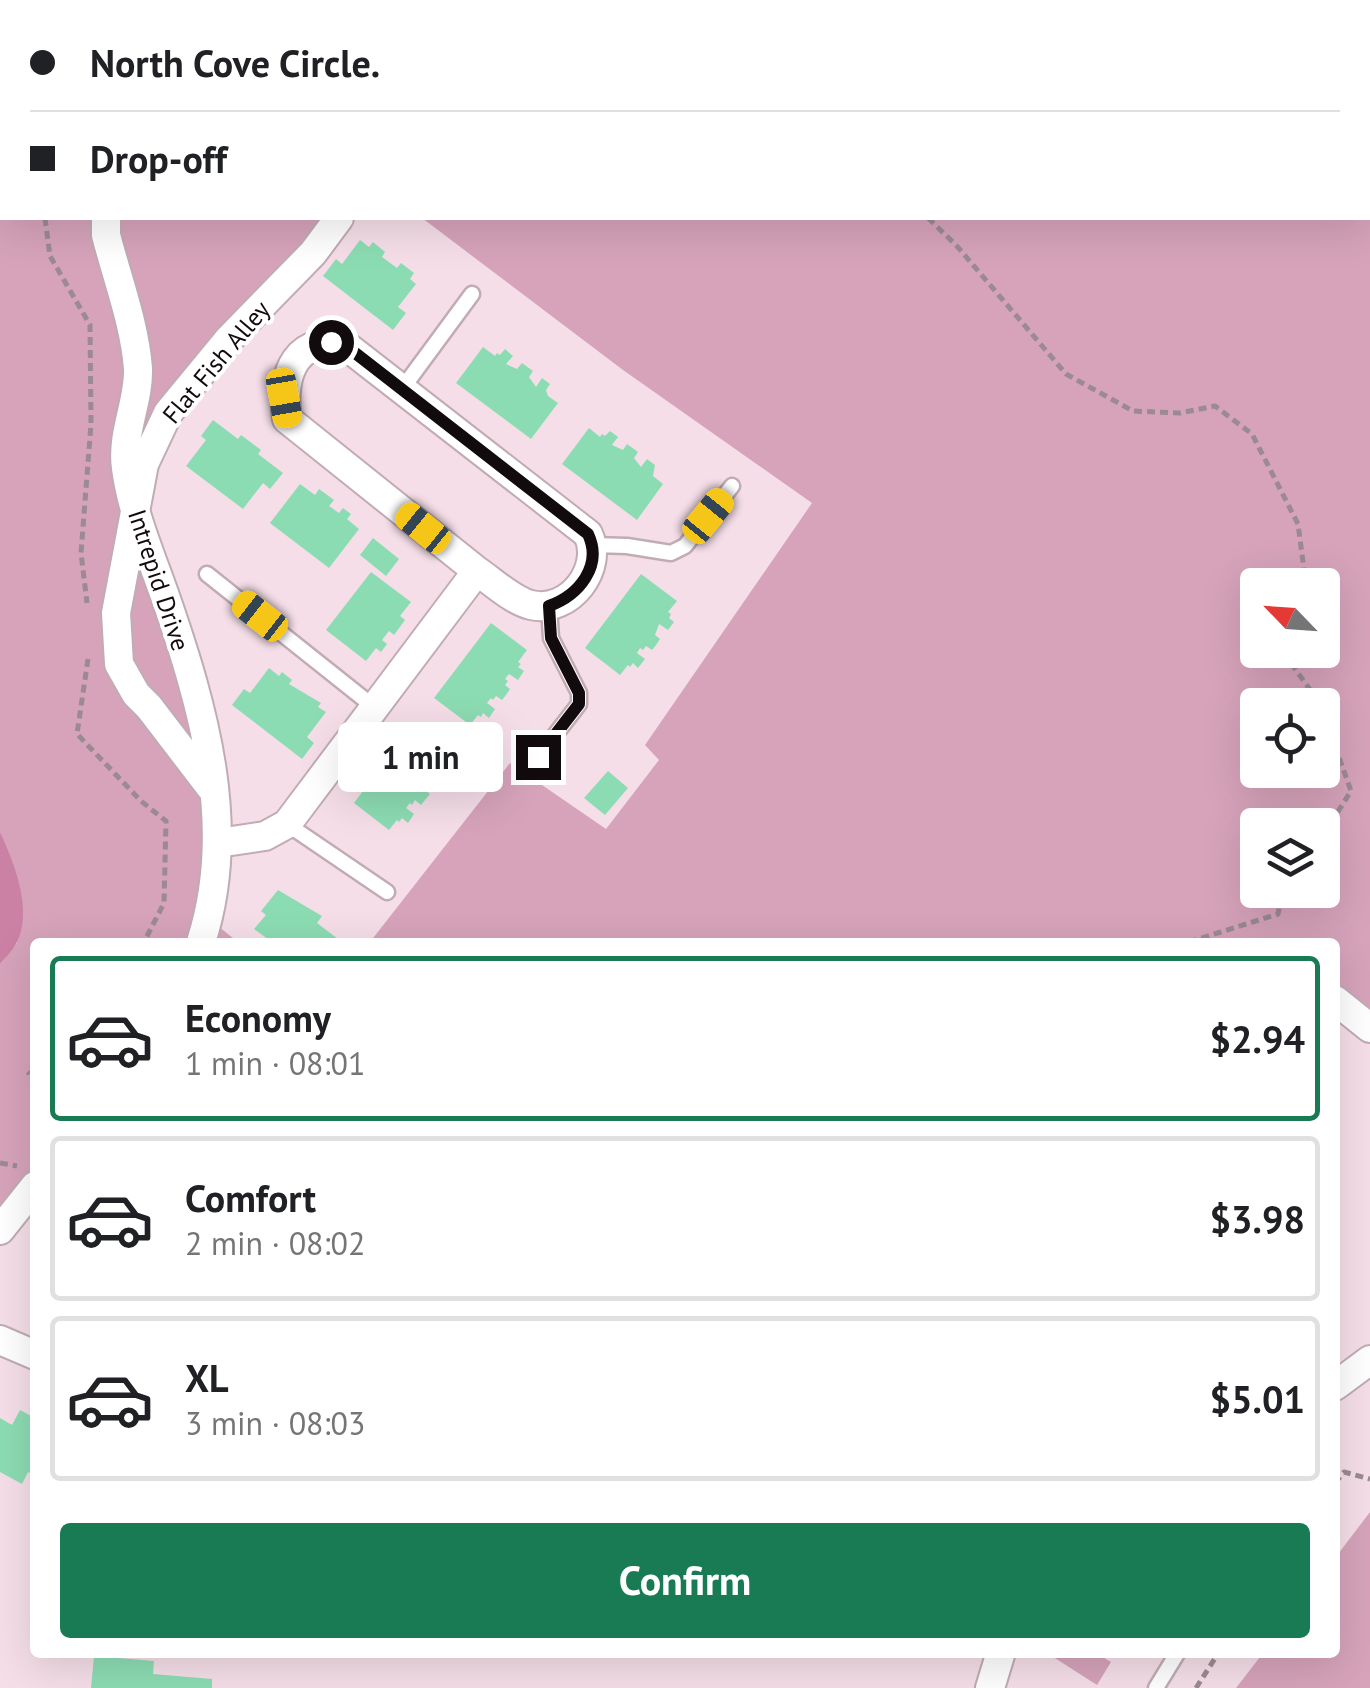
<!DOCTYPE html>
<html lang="en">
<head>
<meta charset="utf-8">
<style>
  body { margin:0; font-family:"PT Sans",sans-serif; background:#f2f2f2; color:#202124; height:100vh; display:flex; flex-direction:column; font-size:38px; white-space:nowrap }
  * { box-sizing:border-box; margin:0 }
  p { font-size:32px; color:#757577 }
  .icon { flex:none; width:55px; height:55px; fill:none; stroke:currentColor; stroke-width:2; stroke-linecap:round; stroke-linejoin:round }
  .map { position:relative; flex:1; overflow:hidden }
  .panel { position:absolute; left:30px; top:938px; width:1310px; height:720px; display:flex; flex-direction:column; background:#fff; border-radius:10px; box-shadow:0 10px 40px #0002 }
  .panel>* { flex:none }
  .banner { position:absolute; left:0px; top:0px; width:1370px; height:220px; box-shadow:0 10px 40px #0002; display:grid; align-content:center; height:220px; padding:0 30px; background:#fff }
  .needle { width:65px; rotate:295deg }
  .tools { position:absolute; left:1240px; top:568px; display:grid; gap:20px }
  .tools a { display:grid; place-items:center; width:100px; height:100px; border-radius:10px; background:#fff; box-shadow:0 10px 40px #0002; font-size:50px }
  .end { position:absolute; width:45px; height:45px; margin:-22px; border:12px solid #120b0e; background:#fff; box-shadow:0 0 0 5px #fff }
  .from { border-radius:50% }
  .bubble { position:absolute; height:70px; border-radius:10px; background:#fff; box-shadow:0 10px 40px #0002; font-size:32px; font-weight:700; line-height:70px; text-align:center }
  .car { position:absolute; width:30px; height:60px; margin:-30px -15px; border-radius:12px; box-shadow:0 0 8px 2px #0007; background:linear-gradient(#f5c518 24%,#345 0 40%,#f5c518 0 76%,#345 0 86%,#f5c518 0) }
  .banner b { display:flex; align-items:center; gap:35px; height:95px; font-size:38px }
  .banner b+b { border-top:2px solid #e0e0e0 }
  .banner i { width:25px; height:25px; background:#202124 }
  ul { padding:18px 0 0; list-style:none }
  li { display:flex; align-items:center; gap:30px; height:165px; margin:0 20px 15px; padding:0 10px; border:5px solid #e0e0e0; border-radius:10px }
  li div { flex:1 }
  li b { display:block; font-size:38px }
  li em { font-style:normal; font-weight:700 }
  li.active { border-color:#197b53 }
  li>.icon { width:90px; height:90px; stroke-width:1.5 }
  .action { display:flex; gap:20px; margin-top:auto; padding:20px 30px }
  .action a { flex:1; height:115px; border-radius:10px; background:#197b53; color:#fff; font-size:40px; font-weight:700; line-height:115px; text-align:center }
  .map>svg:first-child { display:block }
  .green { fill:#d6a3ba; fill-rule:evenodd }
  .water { fill:#ca81a4 }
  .building { fill:#8cdcb3 }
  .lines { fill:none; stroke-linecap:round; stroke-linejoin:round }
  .lane-casing { stroke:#c1acb5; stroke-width:19 }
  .street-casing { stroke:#c1acb5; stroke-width:32 }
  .path { stroke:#9b8a92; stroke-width:5; stroke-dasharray:8 5; stroke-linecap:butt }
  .lane { stroke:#fff; stroke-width:14 }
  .street { stroke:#fff; stroke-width:28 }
  .route { stroke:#120b0e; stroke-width:12 }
  .labels { text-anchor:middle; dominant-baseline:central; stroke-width:8; stroke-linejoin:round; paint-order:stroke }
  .street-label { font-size:25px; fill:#120b0e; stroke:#fff }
</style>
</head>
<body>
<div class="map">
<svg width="1370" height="1688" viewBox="0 0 1370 1688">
  <rect width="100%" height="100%" fill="#f5dee8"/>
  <path class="green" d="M 0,0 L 1370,0 L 1370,1029 L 1335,1003 L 1335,942 L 370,942 L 510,763 L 606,829 L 659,760 L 645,745 L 812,503 L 623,370 L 422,218 L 1368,218 L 1368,2 L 2,2 L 2,218 L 339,218 L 168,413 L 137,495 L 203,725 L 209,919 L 238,942 L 35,942 L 35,1186 L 0,1228 L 0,964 L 17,943 L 20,888 L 0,832 ZM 1258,585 L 1322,585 L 1322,650 L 1258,650 ZM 1258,705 L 1322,705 L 1322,770 L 1258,770 ZM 1258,825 L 1322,825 L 1322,890 L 1258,890 Z
    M 1370,1512 L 1370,1688 L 1236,1688 L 1263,1653 L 1335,1652 L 1335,1558 Z
    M 1047,1653 L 1096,1653 L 1111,1662 L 1097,1685 Z"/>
  <path class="water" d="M 0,832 C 14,863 34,911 16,944 C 12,951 5,958 0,964 Z"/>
  <path class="building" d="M 360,240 L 369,247 L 373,242 L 385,252 L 382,257 L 397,268 L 401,263 L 414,273 L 410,279 L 416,284 L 398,307 L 406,313 L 393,330 L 323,276 L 336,259 L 342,264 Z
    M 483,347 L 495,356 L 497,353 L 500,355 L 505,349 L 513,356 L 506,364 L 517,369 L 522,363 L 533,371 L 529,377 L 536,387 L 542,378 L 550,384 L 546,390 L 548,396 L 558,403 L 531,439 L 456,383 Z
    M 213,420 L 238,439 L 241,435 L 261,450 L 258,454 L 283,473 L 270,489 L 263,483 L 243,509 L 186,466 L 206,440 L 201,436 Z
    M 589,428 L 600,437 L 602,434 L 605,436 L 610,431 L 618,437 L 612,445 L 623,450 L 627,444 L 638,452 L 634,458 L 641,467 L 647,459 L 655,465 L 653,476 L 663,484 L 637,520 L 562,464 Z
    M 300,484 L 315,495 L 319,489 L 326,494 L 334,500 L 329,506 L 339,513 L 343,508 L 351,514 L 347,519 L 359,529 L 329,568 L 270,523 Z
    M 373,538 L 399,559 L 386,576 L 360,555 Z
    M 371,572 L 411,602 L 400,616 L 405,620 L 394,635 L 389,631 L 382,640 L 387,644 L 381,652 L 376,648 L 366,661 L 326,630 Z
    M 641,574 L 677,601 L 668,612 L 671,614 L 669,618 L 674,622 L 668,630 L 659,624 L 655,635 L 660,639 L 656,645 L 652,650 L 646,646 L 643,650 L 640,648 L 637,653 L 645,659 L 638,668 L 633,663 L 630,667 L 628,665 L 620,675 L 585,648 Z
    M 491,623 L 527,650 L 518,662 L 521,664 L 518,667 L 524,671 L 518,680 L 509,674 L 505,679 L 508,681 L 505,685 L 510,689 L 506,695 L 502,700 L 496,696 L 493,700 L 491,698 L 487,703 L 495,709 L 489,718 L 483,713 L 481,717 L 478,715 L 470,725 L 434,698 Z
    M 269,668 L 279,676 L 282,672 L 292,680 L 289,684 L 321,703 L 318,707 L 326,712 L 307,737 L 314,743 L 302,759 L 232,705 L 244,689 L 250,693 Z
    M 410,728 L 446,755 L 437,767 L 440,769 L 437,772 L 443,777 L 437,785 L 428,778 L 424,789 L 430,794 L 425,800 L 421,805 L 415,800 L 412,805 L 410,803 L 406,808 L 414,814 L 408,823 L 402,818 L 399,822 L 397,820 L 389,830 L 354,803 Z
    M 608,771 L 628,788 L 605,815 L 584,798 Z
    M 278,890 L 322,916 L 317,923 L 342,942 L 272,942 L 254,929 L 266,915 L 261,911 Z
    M 20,1410 L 35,1418 L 30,1434 L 35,1437 L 35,1476 L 28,1472 L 22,1484 L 0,1472 L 0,1418 L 12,1425 Z
    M 94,1656 L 154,1661 L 153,1674 L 212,1679 L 212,1688 L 91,1688 Z"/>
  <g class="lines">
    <defs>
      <path id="lane" d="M 402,389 L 472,294
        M 593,545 L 627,546 L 671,553 L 685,546 L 732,486
        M 207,574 L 374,707
        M 538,757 L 579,704 L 579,693 L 551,638 L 549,606
        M 287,824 L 387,892
        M 1156,1688 L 1178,1652"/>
      <path id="street" d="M 378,2 L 381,0
        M 439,2 L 441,0
        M 106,218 L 106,235 C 117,278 135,325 138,369 C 139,402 121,434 126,468 C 132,513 151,556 166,599 C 204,709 238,828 201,942
        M 211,788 L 149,707 L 136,694 L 119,664 L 116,613 L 144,464 L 168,413 L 229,339 L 313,253 L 339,218
        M 218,843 L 265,836 L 287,824 L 477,571 C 492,581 513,601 531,605 C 570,614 604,568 588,534 L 350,349 C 297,330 280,374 287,419 L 477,571
        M 1335,1000 L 1370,1028
        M 0,1230 L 35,1186
        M 0,1340 L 35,1355
        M 1335,1386 L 1370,1360
        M 990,1688 L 1001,1652"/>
    </defs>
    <use href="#lane" class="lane-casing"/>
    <use href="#street" class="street-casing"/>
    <path class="path" d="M 648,0 L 652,2
      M 206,2 L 213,0
      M 45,218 L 50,256 L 90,325 L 91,424 L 81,553 L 87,603
      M 928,218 L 956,245 L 1066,374 L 1133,411 L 1180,413 L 1215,406 L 1252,434 L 1298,524 L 1306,585
      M 1296,650 L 1293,666 L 1321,705
      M 88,659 L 77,734 L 141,801 L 166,821 L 164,903 L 144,942
      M 1322,709 L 1351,791 L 1322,837
      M 1189,942 L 1278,914 L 1283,890
      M 35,1069 L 29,1074 L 35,1084
      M 0,1163 L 17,1166
      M 1335,1483 L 1344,1472 L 1370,1479
      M 1196,1688 L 1219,1652"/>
    <use href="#lane" class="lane"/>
    <use href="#street" class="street"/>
  </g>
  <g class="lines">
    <path class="route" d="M 331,342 L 350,349 L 588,534 C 603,566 579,595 549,606 L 551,638 L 579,693 L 579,704 L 538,757"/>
  </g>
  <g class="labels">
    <g class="street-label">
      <text transform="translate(216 362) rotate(-50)">Flat Fish Alley</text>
      <text transform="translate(159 580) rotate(72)">Intrepid Drive</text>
    </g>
  </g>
</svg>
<div class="tools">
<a><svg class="needle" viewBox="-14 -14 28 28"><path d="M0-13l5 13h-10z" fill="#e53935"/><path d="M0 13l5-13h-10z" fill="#757577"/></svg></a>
<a><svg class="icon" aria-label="locate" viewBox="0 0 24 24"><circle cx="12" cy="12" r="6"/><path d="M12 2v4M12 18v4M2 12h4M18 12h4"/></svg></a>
<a><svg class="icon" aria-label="layers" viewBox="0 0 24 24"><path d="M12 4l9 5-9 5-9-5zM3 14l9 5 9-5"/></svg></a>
</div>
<i class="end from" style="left:331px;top:342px"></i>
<i class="end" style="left:538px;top:757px"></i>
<div class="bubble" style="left:338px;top:722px;width:165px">1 min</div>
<i class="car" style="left:284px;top:398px;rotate:170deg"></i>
<i class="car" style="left:708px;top:516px;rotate:39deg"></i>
<i class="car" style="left:423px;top:528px;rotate:309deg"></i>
<i class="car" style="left:260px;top:616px;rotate:308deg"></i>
<div class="banner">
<b><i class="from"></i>North Cove Circle.</b>
<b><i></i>Drop-off</b>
</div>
<section class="panel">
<ul>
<li class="active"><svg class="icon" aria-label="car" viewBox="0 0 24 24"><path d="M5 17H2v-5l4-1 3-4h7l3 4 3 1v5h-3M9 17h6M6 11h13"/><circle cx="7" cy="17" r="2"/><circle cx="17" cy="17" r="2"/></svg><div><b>Economy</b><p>1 min · 08:01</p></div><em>$2.94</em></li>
<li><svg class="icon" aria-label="car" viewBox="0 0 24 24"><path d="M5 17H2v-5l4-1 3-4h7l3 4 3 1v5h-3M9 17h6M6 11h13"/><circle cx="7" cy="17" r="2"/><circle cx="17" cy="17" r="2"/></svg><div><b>Comfort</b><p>2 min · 08:02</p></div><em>$3.98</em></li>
<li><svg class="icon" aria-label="car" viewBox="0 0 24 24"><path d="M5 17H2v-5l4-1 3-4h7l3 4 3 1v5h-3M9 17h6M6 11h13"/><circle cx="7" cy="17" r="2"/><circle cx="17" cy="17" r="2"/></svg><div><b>XL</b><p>3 min · 08:03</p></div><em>$5.01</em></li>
</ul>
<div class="action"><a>Confirm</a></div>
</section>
</div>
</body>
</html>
